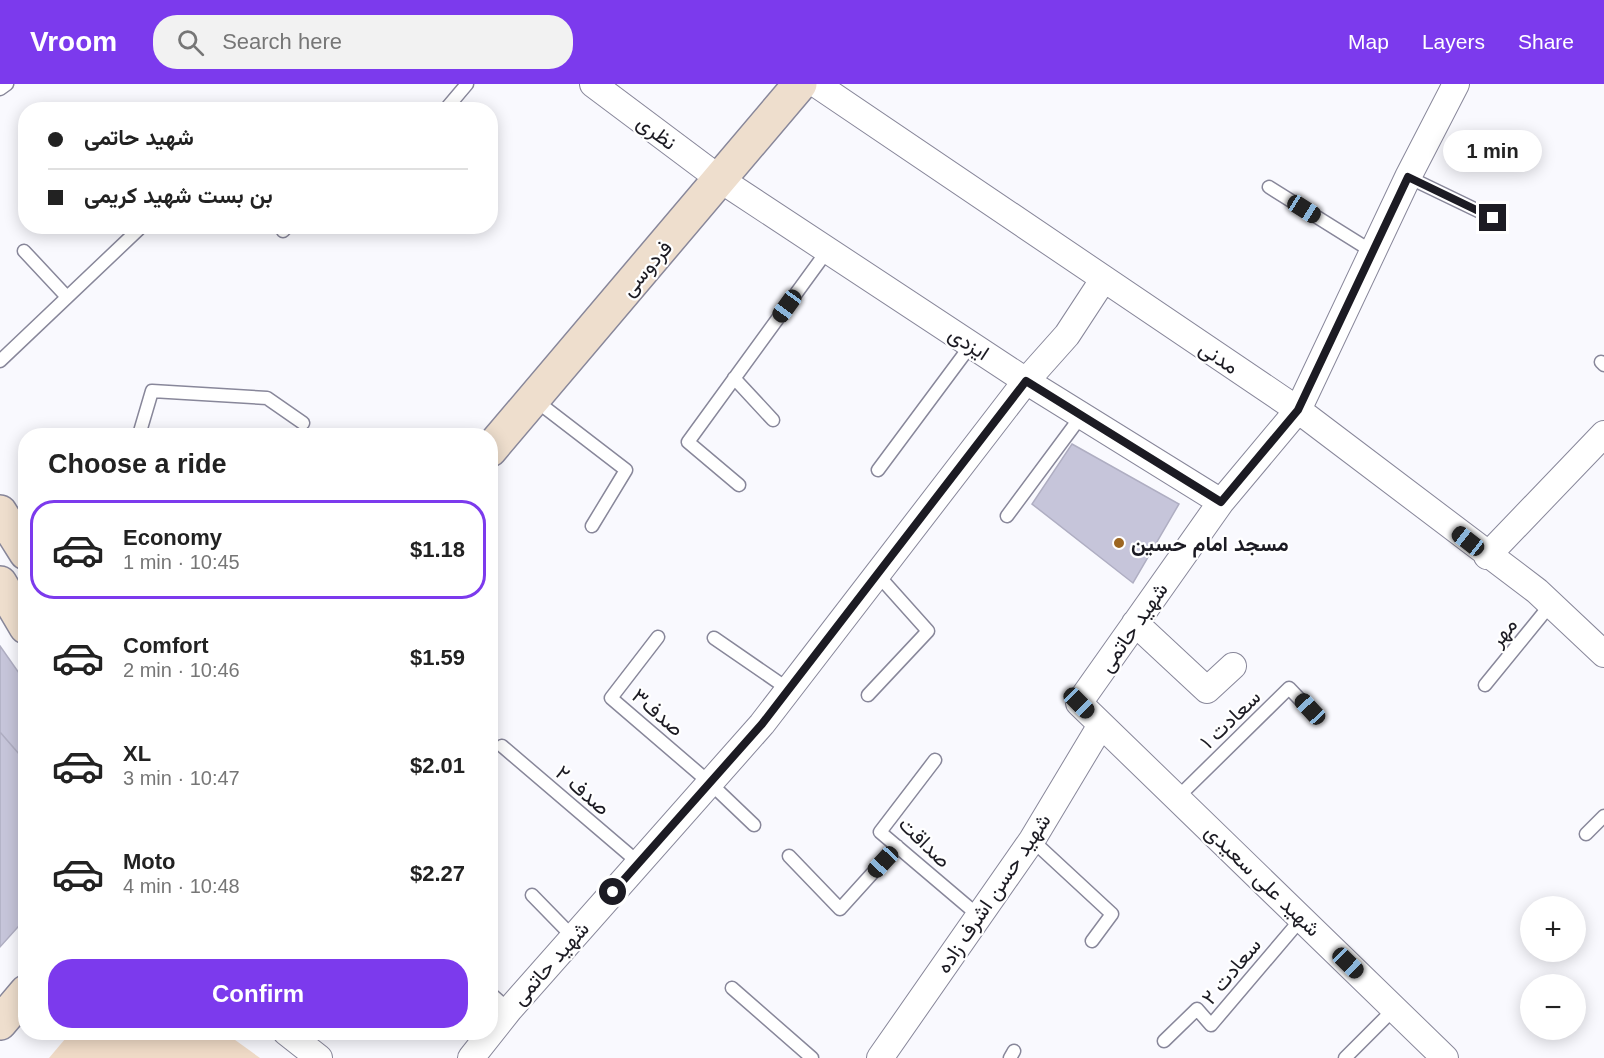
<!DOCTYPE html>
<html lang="en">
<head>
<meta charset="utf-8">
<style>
  body { margin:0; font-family:Arial,Vazirmatn,sans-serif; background:#f2f2f2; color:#222; height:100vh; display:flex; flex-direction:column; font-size:22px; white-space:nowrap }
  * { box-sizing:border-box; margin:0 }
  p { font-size:20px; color:#767676 }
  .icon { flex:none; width:33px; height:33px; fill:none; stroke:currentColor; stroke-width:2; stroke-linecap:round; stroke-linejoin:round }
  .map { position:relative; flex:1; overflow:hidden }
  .panel { position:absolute; left:18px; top:344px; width:480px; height:612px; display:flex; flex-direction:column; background:#fff; border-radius:24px; box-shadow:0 3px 15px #0003 }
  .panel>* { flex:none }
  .banner { position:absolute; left:18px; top:18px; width:480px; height:132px; border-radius:24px; box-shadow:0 3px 15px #0003; display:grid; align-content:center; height:132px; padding:0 30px; background:#fff }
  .fabs { position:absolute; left:1520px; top:812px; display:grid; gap:12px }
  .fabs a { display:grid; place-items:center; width:66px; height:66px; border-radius:50%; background:#fff; box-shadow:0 3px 15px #0003; font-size:30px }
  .end { position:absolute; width:27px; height:27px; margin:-14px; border:8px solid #1c1b23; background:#fff; box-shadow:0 0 0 3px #fff }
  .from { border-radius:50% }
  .bubble { position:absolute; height:42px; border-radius:21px; background:#fff; box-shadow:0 3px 15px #0003; font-size:20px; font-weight:700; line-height:42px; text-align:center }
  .car { position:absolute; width:18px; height:36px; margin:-18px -9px; border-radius:8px; box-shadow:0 0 4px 2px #0007; background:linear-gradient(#222 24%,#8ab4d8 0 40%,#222 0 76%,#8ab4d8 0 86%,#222 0) }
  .banner b { display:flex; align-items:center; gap:21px; height:57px; font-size:22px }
  .banner b+b { border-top:2px solid #e0e0e0 }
  .banner i { width:15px; height:15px; background:#222 }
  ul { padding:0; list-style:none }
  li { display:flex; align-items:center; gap:18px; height:99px; margin:0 12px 9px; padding:0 18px; border:3px solid transparent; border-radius:24px }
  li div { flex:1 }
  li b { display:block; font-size:22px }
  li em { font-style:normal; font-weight:700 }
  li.active { border-color:#7c3aed }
  li>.icon { width:54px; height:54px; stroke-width:1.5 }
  h2 { padding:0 30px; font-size:27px; line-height:72px }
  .action { display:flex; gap:12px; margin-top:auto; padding:12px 30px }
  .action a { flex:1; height:69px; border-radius:24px; background:#7c3aed; color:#fff; font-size:24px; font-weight:700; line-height:69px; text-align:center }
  header { display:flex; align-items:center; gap:36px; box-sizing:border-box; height:84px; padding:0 30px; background:#7c3aed; color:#fff }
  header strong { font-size:28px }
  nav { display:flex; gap:33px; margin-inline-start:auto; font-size:21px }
  .search { width:420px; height:54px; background:#f2f2f2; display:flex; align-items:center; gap:15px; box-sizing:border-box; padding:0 21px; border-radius:24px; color:#767676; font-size:22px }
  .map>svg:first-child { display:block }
  .green { fill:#f0dbc7 }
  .building { fill:#c6c5da; stroke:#afaec2; stroke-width:1.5 }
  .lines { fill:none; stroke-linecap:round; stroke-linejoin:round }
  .lane-casing { stroke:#88879a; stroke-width:15 }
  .street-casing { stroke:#88879a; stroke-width:28 }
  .secondary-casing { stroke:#88879a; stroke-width:36 }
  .lane { stroke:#fff; stroke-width:12 }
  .street { stroke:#fff; stroke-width:26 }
  .secondary { stroke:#eedecd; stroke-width:33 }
  .route { stroke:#1c1b23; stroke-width:8 }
  .poi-dot { fill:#9d6621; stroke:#fff; stroke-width:2 }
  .labels { text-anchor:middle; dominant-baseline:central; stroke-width:4.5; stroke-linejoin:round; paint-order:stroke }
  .street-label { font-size:21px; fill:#1c1b23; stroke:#fff }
  .poi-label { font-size:21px; font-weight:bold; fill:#1c1b23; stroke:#fff; text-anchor:start }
</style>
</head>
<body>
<header>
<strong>Vroom</strong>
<div class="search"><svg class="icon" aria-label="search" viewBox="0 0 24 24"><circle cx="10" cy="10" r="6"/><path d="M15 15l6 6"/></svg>Search here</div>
<nav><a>Map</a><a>Layers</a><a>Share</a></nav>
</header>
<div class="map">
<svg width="1604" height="974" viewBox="0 0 1604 974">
  <rect width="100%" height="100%" fill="#f9f9fe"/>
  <path class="green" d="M 71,948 L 224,948 L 260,974 L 49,974 Z"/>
  <path class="building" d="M 1072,360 L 1179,420 L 1133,499 L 1032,420 Z
    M 0,562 L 26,599 L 26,678 L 0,648 Z
    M 0,648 L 26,678 L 26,834 L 0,863 Z"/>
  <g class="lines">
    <defs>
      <path id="lane" d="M 0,5 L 7,0
        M 445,26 L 467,0
        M 1408,93 L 1493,134
        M 1269,103 L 1373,168
        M 283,147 L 288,142
        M 24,167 L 67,213
        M 0,277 L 139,145 L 136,142
        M 1601,278 L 1604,281
        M 734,294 L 773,336
        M 535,316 L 626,386 L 592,442
        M 139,351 L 152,307 L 267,314 L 303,339
        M 878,386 L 971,261
        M 739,401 L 688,358 L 827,167
        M 1007,432 L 1082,331
        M 658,553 L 611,614 L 710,699 L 754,741
        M 714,554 L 788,605
        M 1485,601 L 1551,520
        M 868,611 L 928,547 L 877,490
        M 502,662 L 639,779
        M 935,676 L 880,748 L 979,832
        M 1177,714 L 1289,604 L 1309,625
        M 1586,750 L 1604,732
        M 1032,756 L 1112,830 L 1092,857
        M 789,772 L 840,825 L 897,762
        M 532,811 L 573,853
        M 732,904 L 812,974
        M 490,909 L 509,926
        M 1164,957 L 1197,925 L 1211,941 L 1302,834
        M 1010,974 L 1014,967
        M 1345,974 L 1395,924"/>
      <path id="street" d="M 593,0 L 721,96 L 1026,297 L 1221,418
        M 816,0 L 1298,326 L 1537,507 L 1604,570
        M 1487,472 L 1604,350
        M 1135,539 L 1207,606 L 1233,582
        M 286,948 L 319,974
        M 471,974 L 509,926 L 762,640 L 1026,297 L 1067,251 L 1103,196
        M 880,974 L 1032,756 L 1101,641
        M 1445,974 L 1079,619 L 1221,418 L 1298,326 L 1408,93 L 1456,0"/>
      <path id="secondary" d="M 490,366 L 800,0
        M 0,428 L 26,469
        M 0,499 L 26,543
        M 0,939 L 26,908"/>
    </defs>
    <use href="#lane" class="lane-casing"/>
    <use href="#street" class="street-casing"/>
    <use href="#secondary" class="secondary-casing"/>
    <use href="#lane" class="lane"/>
    <use href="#street" class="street"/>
    <use href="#secondary" class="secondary"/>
  </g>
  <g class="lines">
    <path class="route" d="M 613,808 L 762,640 L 1026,297 L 1221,418 L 1298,326 L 1408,93 L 1493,134"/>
  </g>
  <circle class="poi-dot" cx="1119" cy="459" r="6"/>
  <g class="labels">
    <g class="street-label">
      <text transform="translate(657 48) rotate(37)">نظری</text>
      <text transform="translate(646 184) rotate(-49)">فردوسی</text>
      <text transform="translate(969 259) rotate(33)">ایزدی</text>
      <text transform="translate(1219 273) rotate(34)">مدنی</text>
      <text transform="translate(1133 543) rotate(-55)">شهید حاتمی</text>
      <text transform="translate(1503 548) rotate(-51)">مهر</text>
      <text transform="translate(658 628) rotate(41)">صدف۳</text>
      <text transform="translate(1230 635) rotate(-44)">سعادت ۱</text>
      <text transform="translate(583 706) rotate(41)">صدف ۲</text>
      <text transform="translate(925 758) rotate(44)">صداقت</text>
      <text transform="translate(1263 796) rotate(44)">شهید علی سعیدی</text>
      <text transform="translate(993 809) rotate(-56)">شهید حسن اشرف زاده</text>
      <text transform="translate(550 879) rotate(-48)">شهید حاتمی</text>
      <text transform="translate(1231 887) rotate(-50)">سعادت ۲</text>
    </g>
    <g class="poi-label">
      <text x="1131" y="459">مسجد امام حسین</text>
    </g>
  </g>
</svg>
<div class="fabs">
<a>+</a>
<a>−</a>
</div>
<i class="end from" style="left:613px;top:808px"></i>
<i class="end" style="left:1493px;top:134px"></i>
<div class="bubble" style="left:1443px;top:46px;width:99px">1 min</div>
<i class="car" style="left:1304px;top:125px;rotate:122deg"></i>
<i class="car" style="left:787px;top:222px;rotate:216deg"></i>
<i class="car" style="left:1468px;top:457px;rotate:308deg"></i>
<i class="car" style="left:1079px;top:619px;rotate:135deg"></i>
<i class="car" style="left:1310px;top:625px;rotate:317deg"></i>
<i class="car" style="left:883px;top:778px;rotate:223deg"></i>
<i class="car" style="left:1348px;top:879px;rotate:134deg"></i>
<div class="banner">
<b><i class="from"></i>شهید حاتمی</b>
<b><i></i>بن بست شهید کریمی</b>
</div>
<section class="panel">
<h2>Choose a ride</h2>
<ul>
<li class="active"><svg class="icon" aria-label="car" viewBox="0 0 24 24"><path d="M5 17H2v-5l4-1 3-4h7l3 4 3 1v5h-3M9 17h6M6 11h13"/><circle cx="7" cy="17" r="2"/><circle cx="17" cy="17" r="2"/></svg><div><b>Economy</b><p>1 min · 10:45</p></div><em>$1.18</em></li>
<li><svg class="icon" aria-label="car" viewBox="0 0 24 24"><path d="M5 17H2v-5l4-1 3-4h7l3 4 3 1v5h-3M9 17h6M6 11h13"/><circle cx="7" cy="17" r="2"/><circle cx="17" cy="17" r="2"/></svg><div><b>Comfort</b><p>2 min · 10:46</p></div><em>$1.59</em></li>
<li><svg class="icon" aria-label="car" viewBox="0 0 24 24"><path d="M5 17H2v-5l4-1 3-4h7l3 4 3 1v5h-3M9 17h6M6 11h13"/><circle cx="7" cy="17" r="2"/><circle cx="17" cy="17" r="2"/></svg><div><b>XL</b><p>3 min · 10:47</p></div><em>$2.01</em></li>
<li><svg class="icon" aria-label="car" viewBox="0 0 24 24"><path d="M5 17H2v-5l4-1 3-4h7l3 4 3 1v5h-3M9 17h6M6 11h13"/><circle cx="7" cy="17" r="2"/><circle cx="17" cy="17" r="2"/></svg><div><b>Moto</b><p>4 min · 10:48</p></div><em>$2.27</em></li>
</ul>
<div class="action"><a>Confirm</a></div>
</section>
</div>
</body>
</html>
